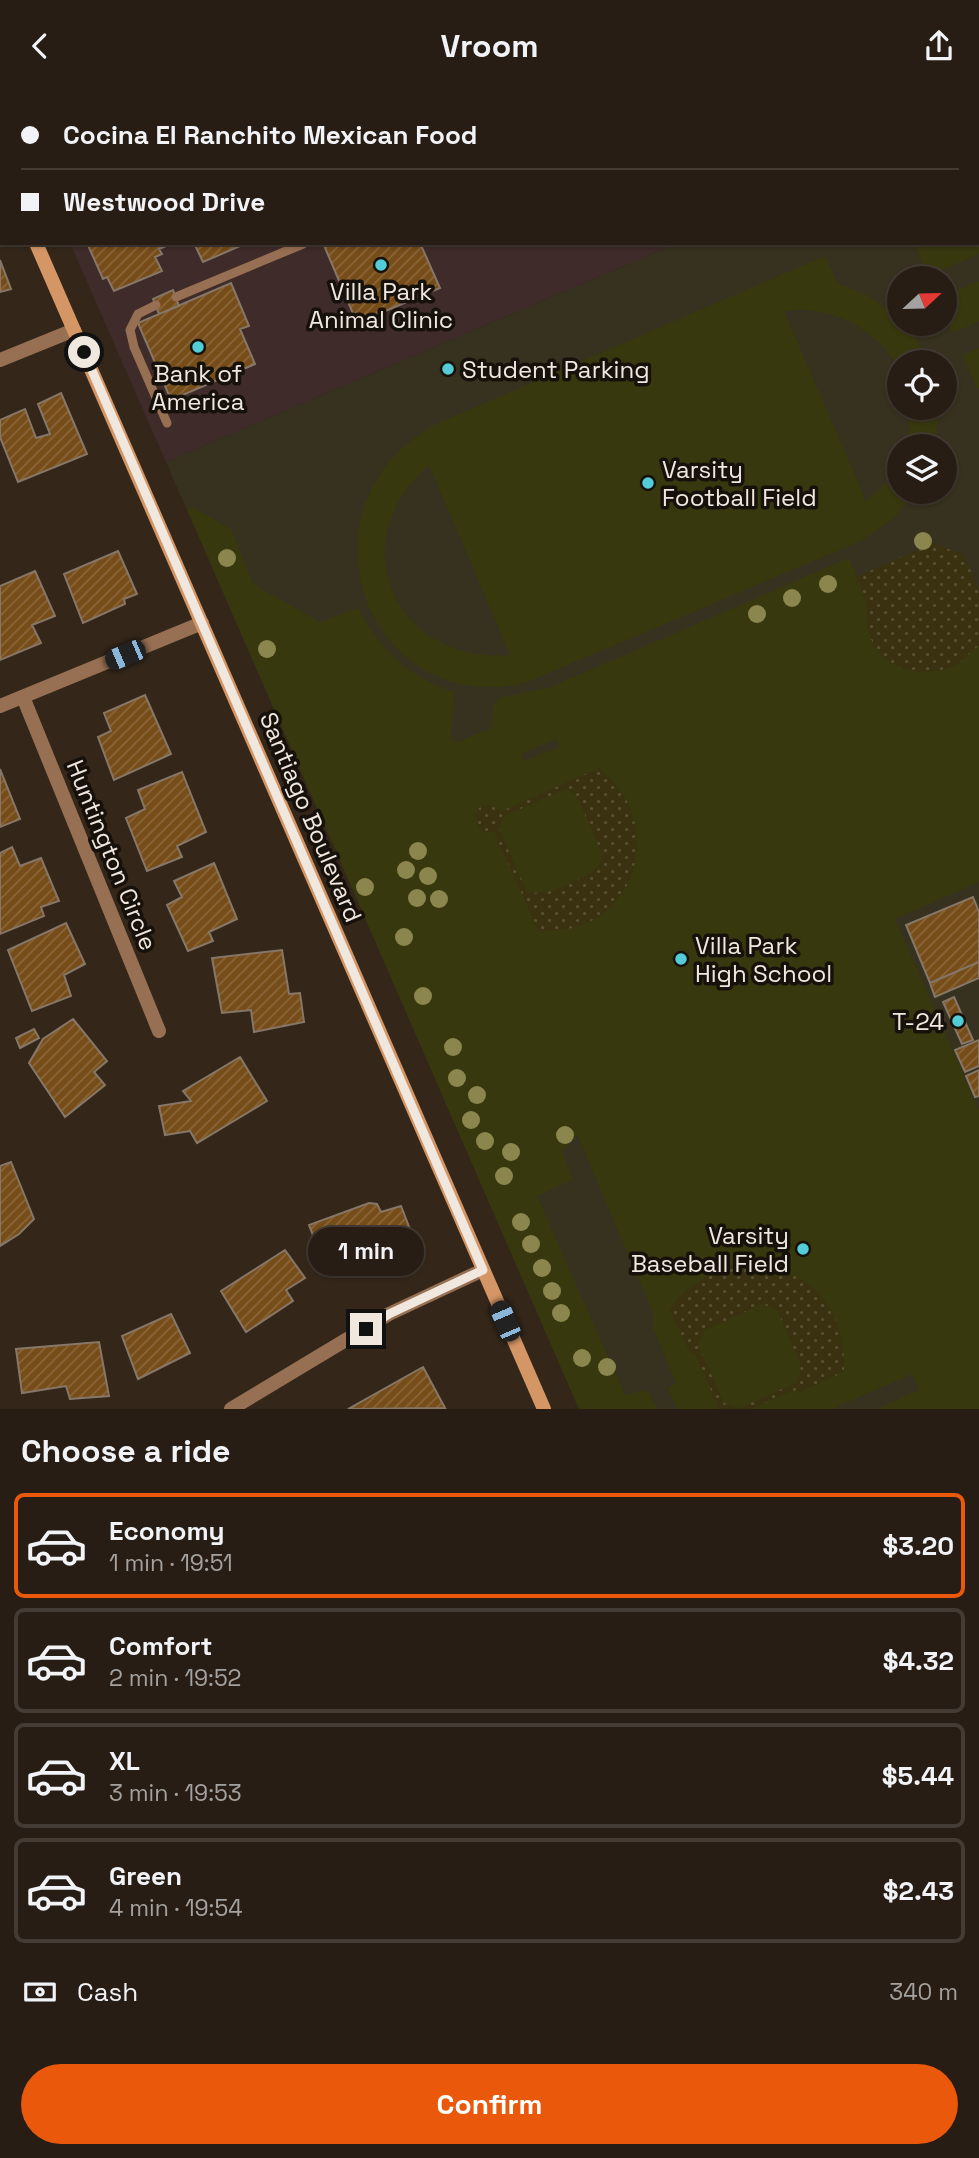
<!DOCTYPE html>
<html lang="en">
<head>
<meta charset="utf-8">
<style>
  body { margin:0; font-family:"Space Grotesk",sans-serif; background:#332a22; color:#f1f3f6; height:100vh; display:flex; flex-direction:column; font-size:26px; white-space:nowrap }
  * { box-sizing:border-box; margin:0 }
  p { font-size:23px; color:#a4a2a0 }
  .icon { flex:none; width:38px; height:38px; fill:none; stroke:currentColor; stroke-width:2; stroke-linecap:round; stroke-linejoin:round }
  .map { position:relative; height:1318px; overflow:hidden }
  .drawer { display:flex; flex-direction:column; background:#271d14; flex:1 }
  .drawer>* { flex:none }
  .top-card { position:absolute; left:0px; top:0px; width:980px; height:154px; box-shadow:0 2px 5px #0004,0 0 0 2px #433b34; display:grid; align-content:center; height:154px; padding:0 21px; background:#271d14 }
  .needle { width:46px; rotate:68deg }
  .controls { position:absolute; left:887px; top:175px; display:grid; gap:14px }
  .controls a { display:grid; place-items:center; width:70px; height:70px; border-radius:50%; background:#271d14; box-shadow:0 2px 5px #0004,0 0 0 2px #433b34; font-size:35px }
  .end { position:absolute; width:32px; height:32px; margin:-16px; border:9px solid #f0e7df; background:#111; box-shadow:0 0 0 4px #111 }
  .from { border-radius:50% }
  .bubble { position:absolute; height:49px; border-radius:24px; background:#271d14; box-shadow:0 2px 5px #0004,0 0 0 2px #433b34; font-size:23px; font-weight:700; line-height:49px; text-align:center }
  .car { position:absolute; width:21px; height:42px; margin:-21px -10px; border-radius:9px; box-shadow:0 0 5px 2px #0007; background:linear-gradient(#222 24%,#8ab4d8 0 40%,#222 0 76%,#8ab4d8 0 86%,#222 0) }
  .top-card b { display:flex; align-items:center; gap:24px; height:66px; font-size:26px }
  .top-card b+b { border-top:2px solid #433b34 }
  .top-card i { width:18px; height:18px; background:#f1f3f6 }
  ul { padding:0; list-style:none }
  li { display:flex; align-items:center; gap:21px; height:105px; margin:0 14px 10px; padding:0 7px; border:4px solid #433b34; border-radius:10px }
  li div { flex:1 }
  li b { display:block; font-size:26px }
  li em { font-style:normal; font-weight:700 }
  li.active { border-color:#ea580c }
  li>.icon { width:63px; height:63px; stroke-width:1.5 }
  h2 { padding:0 21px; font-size:32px; line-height:84px }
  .pay { display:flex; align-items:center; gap:18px; height:77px; padding:0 21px; font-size:26px }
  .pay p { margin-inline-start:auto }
  .button { display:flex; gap:14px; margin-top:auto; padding:14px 21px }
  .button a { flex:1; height:80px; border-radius:42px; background:#ea580c; color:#fff; font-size:28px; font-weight:700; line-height:80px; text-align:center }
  header { display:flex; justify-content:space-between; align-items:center; height:91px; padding:0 21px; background:#271d14; font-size:32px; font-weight:700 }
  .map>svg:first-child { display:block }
  .commercial { fill:#3f2b29 }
  .education { fill:#37311f; fill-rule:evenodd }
  .green { fill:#38380f; fill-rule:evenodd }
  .sand { fill:url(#sand-dots); fill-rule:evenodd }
  .building { fill:url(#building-hatch); stroke:#867768; stroke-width:2 }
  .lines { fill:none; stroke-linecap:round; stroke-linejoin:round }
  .lane { stroke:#976f52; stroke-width:9 }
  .street { stroke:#976f52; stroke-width:14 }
  .secondary { stroke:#d59666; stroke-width:14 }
  .tree { fill:#8a864d }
  .route { stroke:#f0e7df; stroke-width:9 }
  .poi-dot { fill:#52ccd6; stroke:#17110b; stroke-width:2.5 }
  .labels { text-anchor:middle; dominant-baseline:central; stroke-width:7; stroke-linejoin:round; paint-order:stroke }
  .poi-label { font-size:24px; fill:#f0e7df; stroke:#17110b; text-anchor:start }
  .street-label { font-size:24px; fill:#f0e7df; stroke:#17110b }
</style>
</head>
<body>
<header><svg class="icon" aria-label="back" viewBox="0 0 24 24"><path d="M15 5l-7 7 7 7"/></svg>Vroom<svg class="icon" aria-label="share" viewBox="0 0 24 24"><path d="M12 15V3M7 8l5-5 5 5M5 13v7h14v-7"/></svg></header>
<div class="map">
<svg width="979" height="1318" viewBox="0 0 979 1318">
  <defs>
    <pattern id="sand-dots" width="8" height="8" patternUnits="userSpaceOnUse" patternTransform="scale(1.75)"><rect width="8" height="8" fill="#393110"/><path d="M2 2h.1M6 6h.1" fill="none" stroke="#564f32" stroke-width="1.8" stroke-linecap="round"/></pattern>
    <pattern id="building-hatch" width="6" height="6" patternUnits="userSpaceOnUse" patternTransform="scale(1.75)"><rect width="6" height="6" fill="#764c18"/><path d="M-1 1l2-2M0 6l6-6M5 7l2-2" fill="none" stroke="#8a6639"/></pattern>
  </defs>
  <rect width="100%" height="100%" fill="#34271a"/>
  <path class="commercial" d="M 4,0 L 709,0 L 710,2 L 5,2 Z
    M 70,152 L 678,152 L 166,371 Z"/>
  <path class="education" d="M 979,22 L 979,1318 L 579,1318 L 166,371 L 678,152 L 978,152 ZM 900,187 L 945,187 L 945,233 L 900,233 ZM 900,271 L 945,271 L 945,317 L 900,317 ZM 900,355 L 945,355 L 945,401 L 900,401 Z"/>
  <path class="green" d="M 979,122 L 979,163 L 928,185 L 914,152 L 978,152 Z
    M 825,165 L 838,193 L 867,204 L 894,223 L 916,248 L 928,271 L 900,271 L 899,278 C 877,238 830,213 784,220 L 866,410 L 888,390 L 899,374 L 900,401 L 916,401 L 894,427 L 863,449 L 525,592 C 367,628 289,417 434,334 ZM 429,374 L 510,564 C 395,573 340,451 429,374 Z
    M 979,190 L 979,230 L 952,242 L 945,225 L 945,204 Z
    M 979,257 L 979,297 L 977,298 L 963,264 Z
    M 911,317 L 938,317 L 935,355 L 907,355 Z
    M 192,416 L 231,438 L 253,493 L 320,531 L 358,517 C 380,559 409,586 454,601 L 451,646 L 455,652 L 491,637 L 493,614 L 499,607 L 550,596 L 849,467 L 857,486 L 933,452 L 964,464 L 979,499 L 979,791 L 895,828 L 979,1019 L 979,1318 L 876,1318 L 919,1299 L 912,1283 L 832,1318 L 677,1318 L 668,1297 L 676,1292 L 653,1237 L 653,1222 L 577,1043 L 562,1061 L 573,1089 L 537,1105 L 625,1304 L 647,1299 L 658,1318 L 579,1318 L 187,418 ZM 556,648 L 559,656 L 524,670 L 521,663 Z"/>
  <path class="sand" d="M 933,452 L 964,464 L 979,498 L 979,555 C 969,560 964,571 954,575 C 920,588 882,580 869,543 C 865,532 867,523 866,512 C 864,503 859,494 856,486 Z
    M 599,677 C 672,734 634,849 538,839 L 494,741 L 485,741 L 478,736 L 476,723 L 480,716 L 488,713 L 502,720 ZM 566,698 L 576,704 L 603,765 C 600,770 599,776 594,779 C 579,790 545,806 527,801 L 499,738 L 504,725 Z
    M 742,1172 C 808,1174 847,1215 844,1281 L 800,1301 L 795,1299 L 752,1318 L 716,1318 L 718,1315 L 695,1263 L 690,1262 L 669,1218 C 690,1192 710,1181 742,1172 ZM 762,1213 L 777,1219 L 801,1274 L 798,1291 L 740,1317 L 724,1312 L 698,1254 L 704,1240 Z"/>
  <path class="building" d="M 52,0 L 131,0 L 132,2 L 53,2 Z
    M 481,0 L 577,0 L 578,2 L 482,2 Z
    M 742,0 L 815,0 L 814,2 Z
    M 838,0 L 926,0 L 927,2 L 839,2 Z
    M 87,152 L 173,152 L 159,158 L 162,163 L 155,166 L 162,180 L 114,200 L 107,186 L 103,188 Z
    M 194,152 L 247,152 L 203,171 Z
    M 323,152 L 420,152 L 440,197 L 357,232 Z
    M 0,169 L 11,198 L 0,201 Z
    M 231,192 L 249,235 L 240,238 L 255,273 L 171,309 L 138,232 Z
    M 173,199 L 179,215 L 159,223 L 153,208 Z
    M 61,302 L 87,363 L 18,391 L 0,346 L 0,329 L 25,318 L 36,347 L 50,343 L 38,313 Z
    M 118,460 L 137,503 L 124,508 L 125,513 L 83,532 L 64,483 Z
    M 35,480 L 55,525 L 32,534 L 41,552 L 0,569 L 0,495 Z
    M 145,604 L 171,663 L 114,689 L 98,646 L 111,640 L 104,622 Z
    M 0,678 L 20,728 L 0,736 Z
    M 182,681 L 206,741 L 177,755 L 182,766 L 147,780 L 126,727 L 145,718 L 138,699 Z
    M 12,756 L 20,775 L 41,767 L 59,810 L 41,816 L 44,825 L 0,843 L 0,762 Z
    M 214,772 L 237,828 L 209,841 L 213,850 L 188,860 L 167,814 L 182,806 L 174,790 Z
    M 973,806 L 979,821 L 979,871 L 930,892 L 906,834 Z
    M 66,832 L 85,873 L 64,884 L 71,905 L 32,920 L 8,859 Z
    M 282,859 L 289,903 L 300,902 L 304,931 L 254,941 L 251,919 L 222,922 L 212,867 Z
    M 979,871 L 979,887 L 935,906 L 930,892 Z
    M 954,906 L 973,949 L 962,953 L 943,911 Z
    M 73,928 L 107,970 L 94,981 L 105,994 L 65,1026 L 29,972 L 43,948 Z
    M 34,938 L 39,947 L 20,957 L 16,947 Z
    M 979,949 L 979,975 L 965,981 L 955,959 Z
    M 240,966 L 267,1010 L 197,1052 L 190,1040 L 165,1044 L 159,1015 L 191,1010 L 183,1000 Z
    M 979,979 L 979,1005 L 975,1006 L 966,985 Z
    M 11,1071 L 34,1128 L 19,1143 L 0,1155 L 0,1075 Z
    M 369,1112 L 377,1113 L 381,1121 L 401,1115 L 411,1141 L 359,1162 L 362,1170 L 328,1182 L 309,1134 Z
    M 285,1159 L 305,1187 L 286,1199 L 293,1210 L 246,1241 L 221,1200 Z
    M 171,1223 L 190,1262 L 138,1288 L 122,1245 Z
    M 99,1251 L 109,1305 L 70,1308 L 66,1295 L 22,1302 L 16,1258 Z
    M 423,1276 L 445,1317 L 348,1318 Z"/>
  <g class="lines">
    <path class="lane" d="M 199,0 L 200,2
      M 324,2 L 328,0
      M 176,206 L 303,153
      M 156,214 L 138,223 L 130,239 L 134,256 L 167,332"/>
    <path class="street" d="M 0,269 L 74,239
      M 23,606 L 159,940
      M 0,615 L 202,532
      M 231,1318 L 389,1223 L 483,1179"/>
    <path class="secondary" d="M 0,69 L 2,73
      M 36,152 L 544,1318"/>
  </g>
  <g class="tree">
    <circle cx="923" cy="450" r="9"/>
    <circle cx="227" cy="467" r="9"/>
    <circle cx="828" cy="493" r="9"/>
    <circle cx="792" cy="507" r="9"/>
    <circle cx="757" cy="523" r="9"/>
    <circle cx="267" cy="558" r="9"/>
    <circle cx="418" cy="760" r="9"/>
    <circle cx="406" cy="779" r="9"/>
    <circle cx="428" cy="785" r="9"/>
    <circle cx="365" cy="796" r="9"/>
    <circle cx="417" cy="807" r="9"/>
    <circle cx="439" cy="808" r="9"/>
    <circle cx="404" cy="846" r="9"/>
    <circle cx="423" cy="905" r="9"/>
    <circle cx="453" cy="956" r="9"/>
    <circle cx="457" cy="987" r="9"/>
    <circle cx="477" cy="1004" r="9"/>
    <circle cx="471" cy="1029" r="9"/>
    <circle cx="565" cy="1044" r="9"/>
    <circle cx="485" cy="1050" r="9"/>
    <circle cx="511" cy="1061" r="9"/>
    <circle cx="504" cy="1085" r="9"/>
    <circle cx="521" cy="1131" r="9"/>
    <circle cx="531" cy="1153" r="9"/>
    <circle cx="542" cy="1177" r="9"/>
    <circle cx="552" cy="1200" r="9"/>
    <circle cx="561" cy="1222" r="9"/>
    <circle cx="582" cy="1267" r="9"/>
    <circle cx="607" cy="1276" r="9"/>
  </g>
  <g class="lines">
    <path class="route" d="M 84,261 L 483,1179 L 389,1223 L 366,1238"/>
  </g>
  <g class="poi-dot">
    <circle cx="381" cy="174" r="7"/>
    <circle cx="198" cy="256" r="7"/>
    <circle cx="448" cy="278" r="7"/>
    <circle cx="648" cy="392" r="7"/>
    <circle cx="681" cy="868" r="7"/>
    <circle cx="958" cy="930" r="7"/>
    <circle cx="803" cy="1158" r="7"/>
  </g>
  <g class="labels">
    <g class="poi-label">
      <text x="381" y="200" text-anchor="middle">Villa Park<tspan x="381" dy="28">Animal Clinic</tspan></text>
      <text x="462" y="278">Student Parking</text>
      <text x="198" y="282" text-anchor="middle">Bank of<tspan x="198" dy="28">America</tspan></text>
      <text x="662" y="378">Varsity<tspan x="662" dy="28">Football Field</tspan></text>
      <text x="695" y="854">Villa Park<tspan x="695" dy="28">High School</tspan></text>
      <text x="944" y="930" text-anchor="end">T-24</text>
      <text x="789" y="1144" text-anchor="end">Varsity<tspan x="789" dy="28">Baseball Field</tspan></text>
    </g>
    <g class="street-label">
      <text transform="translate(311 726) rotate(67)">Santiago Boulevard</text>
      <text transform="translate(112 764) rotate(68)">Huntington Circle</text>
    </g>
  </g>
</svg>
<div class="controls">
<a><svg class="needle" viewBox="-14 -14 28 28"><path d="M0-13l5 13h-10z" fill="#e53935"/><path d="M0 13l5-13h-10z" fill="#a4a2a0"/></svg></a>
<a><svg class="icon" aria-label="locate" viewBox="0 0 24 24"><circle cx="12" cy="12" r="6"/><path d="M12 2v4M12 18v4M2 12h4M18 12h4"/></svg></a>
<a><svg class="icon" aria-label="layers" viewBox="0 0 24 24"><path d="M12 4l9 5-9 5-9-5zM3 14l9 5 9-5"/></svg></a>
</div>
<i class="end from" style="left:84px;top:261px"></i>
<i class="end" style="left:366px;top:1238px"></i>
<div class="bubble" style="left:308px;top:1136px;width:116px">1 min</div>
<i class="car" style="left:125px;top:564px;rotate:247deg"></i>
<i class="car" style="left:505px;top:1230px;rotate:337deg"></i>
<div class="top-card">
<b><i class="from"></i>Cocina El Ranchito Mexican Food</b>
<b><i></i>Westwood Drive</b>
</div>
</div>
<section class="drawer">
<h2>Choose a ride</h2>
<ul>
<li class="active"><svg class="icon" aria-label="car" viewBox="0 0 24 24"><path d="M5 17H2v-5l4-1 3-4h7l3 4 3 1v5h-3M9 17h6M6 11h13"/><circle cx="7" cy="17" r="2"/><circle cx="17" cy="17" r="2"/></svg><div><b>Economy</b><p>1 min · 19:51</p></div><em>$3.20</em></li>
<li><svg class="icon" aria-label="car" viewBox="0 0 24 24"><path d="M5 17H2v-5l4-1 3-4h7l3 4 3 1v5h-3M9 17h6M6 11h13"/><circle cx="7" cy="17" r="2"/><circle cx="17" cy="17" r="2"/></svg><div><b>Comfort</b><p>2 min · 19:52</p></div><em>$4.32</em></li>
<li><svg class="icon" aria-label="car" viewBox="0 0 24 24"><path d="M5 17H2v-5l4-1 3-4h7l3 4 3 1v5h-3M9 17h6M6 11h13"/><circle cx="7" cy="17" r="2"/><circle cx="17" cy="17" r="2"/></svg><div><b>XL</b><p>3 min · 19:53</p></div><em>$5.44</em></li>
<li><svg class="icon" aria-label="car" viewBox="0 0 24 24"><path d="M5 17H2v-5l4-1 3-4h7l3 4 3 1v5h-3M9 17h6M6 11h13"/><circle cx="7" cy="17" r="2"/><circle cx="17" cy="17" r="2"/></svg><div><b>Green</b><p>4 min · 19:54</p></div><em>$2.43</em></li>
</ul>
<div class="pay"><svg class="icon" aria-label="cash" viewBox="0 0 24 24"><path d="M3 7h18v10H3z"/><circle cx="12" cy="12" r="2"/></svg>Cash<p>340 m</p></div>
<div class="button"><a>Confirm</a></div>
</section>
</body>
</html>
